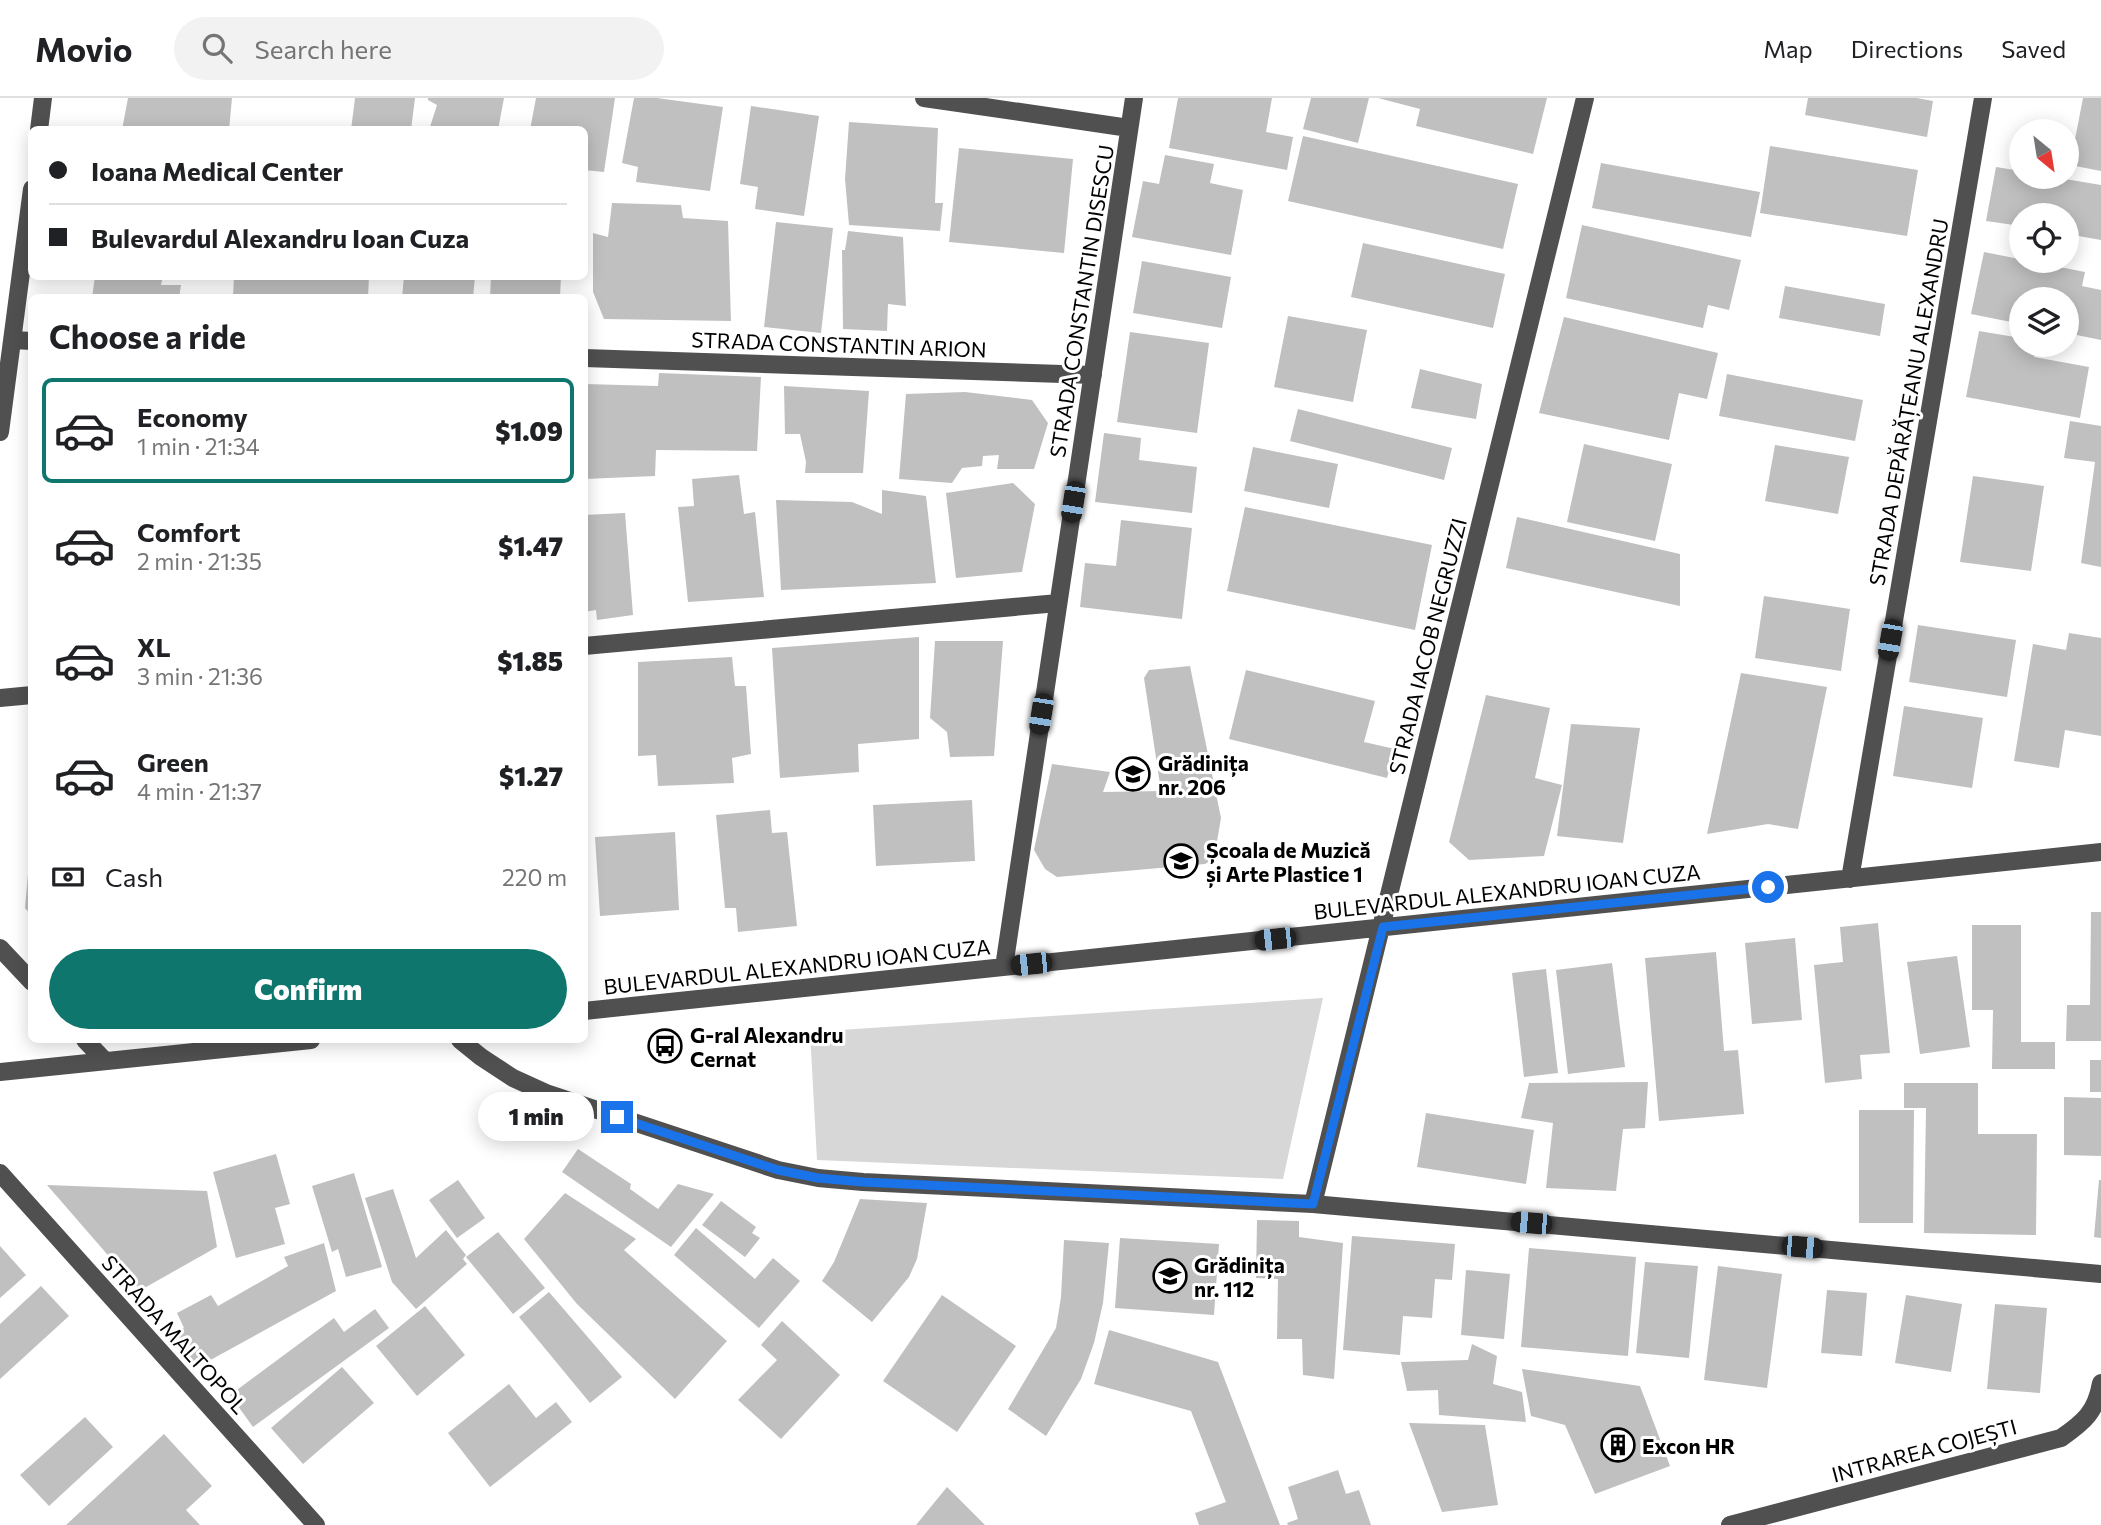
<!DOCTYPE html>
<html lang="en">
<head>
<meta charset="utf-8">
<style>
  body { margin:0; font-family:Commissioner,sans-serif; background:#f2f2f2; color:#202124; height:100vh; display:flex; flex-direction:column; font-size:26px; white-space:nowrap }
  * { box-sizing:border-box; margin:0 }
  p { font-size:23px; color:#757577 }
  .icon { flex:none; width:38px; height:38px; fill:none; stroke:currentColor; stroke-width:2; stroke-linecap:round; stroke-linejoin:round }
  .map { position:relative; flex:1; overflow:hidden }
  .side { position:absolute; left:28px; top:196px; width:560px; height:749px; display:flex; flex-direction:column; background:#fff; border-radius:10px; box-shadow:0 4px 18px #0003 }
  .side>* { flex:none }
  .banner { position:absolute; left:28px; top:28px; width:560px; height:154px; border-radius:10px; box-shadow:0 4px 18px #0003; display:grid; align-content:center; height:154px; padding:0 21px; background:#fff }
  .needle { width:46px; rotate:150deg }
  .controls { position:absolute; left:2009px; top:21px; display:grid; gap:14px }
  .controls a { display:grid; place-items:center; width:70px; height:70px; border-radius:50%; background:#fff; box-shadow:0 4px 18px #0003; font-size:35px }
  .end { position:absolute; width:32px; height:32px; margin:-16px; border:9px solid #1a73e8; background:#fff; box-shadow:0 0 0 4px #fff }
  .from { border-radius:50% }
  .bubble { position:absolute; height:49px; border-radius:24px; background:#fff; box-shadow:0 4px 18px #0003; font-size:23px; font-weight:800; line-height:49px; text-align:center }
  .car { position:absolute; width:21px; height:42px; margin:-21px -10px; border-radius:9px; box-shadow:0 0 5px 2px #0007; background:linear-gradient(#222 24%,#8ab4d8 0 40%,#222 0 76%,#8ab4d8 0 86%,#222 0) }
  .banner b { display:flex; align-items:center; gap:24px; height:66px; font-size:26px }
  .banner b+b { border-top:2px solid #e0e0e0 }
  .banner i { width:18px; height:18px; background:#202124 }
  ul { padding:0; list-style:none }
  li { display:flex; align-items:center; gap:21px; height:105px; margin:0 14px 10px; padding:0 7px; border:4px solid transparent; border-radius:10px }
  li div { flex:1 }
  li b { display:block; font-size:26px }
  li em { font-style:normal; font-weight:800 }
  li.selected { border-color:#0f766e }
  li>.icon { width:63px; height:63px; stroke-width:1.5 }
  h2 { padding:0 21px; font-size:32px; line-height:84px }
  .pay { display:flex; align-items:center; gap:18px; height:77px; padding:0 21px; font-size:26px }
  .pay p { margin-inline-start:auto }
  .primary-button { display:flex; gap:14px; margin-top:auto; padding:14px 21px }
  .primary-button a { flex:1; height:80px; border-radius:42px; background:#0f766e; color:#fff; font-size:28px; font-weight:800; line-height:80px; text-align:center }
  header { display:flex; align-items:center; gap:42px; box-sizing:border-box; height:98px; padding:0 35px; background:#fff; border-bottom:2px solid #e0e0e0 }
  header strong { font-size:33px }
  nav { display:flex; gap:38px; margin-inline-start:auto; font-size:24px }
  .search { width:490px; height:63px; background:#f2f2f2; display:flex; align-items:center; gap:18px; box-sizing:border-box; padding:0 24px; border-radius:38px; color:#757577; font-size:26px }
  .map>svg:first-child { display:block }
  .green { fill:#d7d7d7 }
  .building { fill:#c0c0c0 }
  .lines { fill:none; stroke-linecap:round; stroke-linejoin:round }
  .minor { stroke:#505050; stroke-width:18 }
  .route { stroke:#1a73e8; stroke-width:9 }
  .labels { text-anchor:middle; dominant-baseline:central; stroke-width:6; stroke-linejoin:round; paint-order:stroke }
  .street-label { font-size:21px; fill:#000; stroke:#fff }
  .poi-label { font-size:21px; font-weight:bold; fill:#000; stroke:#fff; text-anchor:start }
</style>
</head>
<body>
<header>
<strong>Movio</strong>
<div class="search"><svg class="icon" aria-label="search" viewBox="0 0 24 24"><circle cx="10" cy="10" r="6"/><path d="M15 15l6 6"/></svg>Search here</div>
<nav><a>Map</a><a>Directions</a><a>Saved</a></nav>
</header>
<div class="map">
<svg width="2101" height="1427" viewBox="0 0 2101 1427">
  <rect width="100%" height="100%" fill="#fff"/>
  <path class="green" d="M 1323,900 L 1283,1081 L 817,1062 L 810,934 Z"/>
  <path class="building" d="M 128,0 L 232,0 L 229,32 L 122,32 Z
    M 355,0 L 415,0 L 411,32 L 351,32 Z
    M 428,0 L 504,0 L 498,32 L 429,32 L 437,7 L 428,2 Z
    M 536,0 L 615,0 L 604,74 L 584,72 L 584,32 L 530,32 Z
    M 634,0 L 657,0 L 723,9 L 710,93 L 636,84 L 638,69 L 622,65 Z
    M 1178,0 L 1272,0 L 1266,34 L 1293,39 L 1287,72 L 1169,50 Z
    M 1311,0 L 1369,0 L 1358,45 L 1303,31 Z
    M 1378,0 L 1547,0 L 1533,56 L 1416,28 L 1420,11 Z
    M 1808,0 L 1917,0 L 1933,3 L 1927,39 L 1805,17 Z
    M 2083,0 L 2101,0 L 2101,73 L 2070,67 Z
    M 751,8 L 819,18 L 804,118 L 755,111 L 758,89 L 740,86 Z
    M 849,24 L 938,30 L 935,105 L 943,105 L 940,133 L 849,127 L 845,81 Z
    M 1303,38 L 1518,86 L 1503,151 L 1288,103 Z
    M 1770,48 L 1918,72 L 1907,138 L 1760,115 Z
    M 959,50 L 1073,61 L 1064,155 L 949,144 Z
    M 1165,57 L 1214,66 L 1210,85 L 1243,92 L 1231,157 L 1132,139 L 1143,83 L 1159,86 Z
    M 1601,65 L 1760,94 L 1751,139 L 1592,110 Z
    M 1996,69 L 2021,73 L 2021,79 L 2053,79 L 2101,87 L 2101,142 L 2067,136 L 2067,117 L 2021,117 L 2021,128 L 1986,123 Z
    M 612,105 L 681,107 L 683,120 L 728,123 L 731,223 L 604,221 L 593,194 L 593,135 L 608,139 Z
    M 776,124 L 833,130 L 821,235 L 764,229 Z
    M 1582,127 L 1741,162 L 1729,212 L 1708,207 L 1703,230 L 1566,200 Z
    M 848,133 L 903,139 L 906,208 L 888,206 L 887,233 L 843,231 L 842,152 L 845,152 Z
    M 1363,145 L 1505,176 L 1493,230 L 1351,199 Z
    M 1984,154 L 2085,174 L 2082,188 L 2101,192 L 2101,242 L 2067,235 L 2067,201 L 2021,201 L 2021,226 L 1971,216 Z
    M 1142,163 L 1231,179 L 1222,230 L 1133,215 Z
    M 95,178 L 163,178 L 161,187 L 181,187 L 179,200 L 92,200 Z
    M 234,178 L 369,178 L 368,200 L 233,200 Z
    M 404,178 L 475,178 L 473,200 L 402,200 Z
    M 491,178 L 561,178 L 560,200 L 490,200 Z
    M 1785,188 L 1885,206 L 1880,238 L 1779,220 Z
    M 1288,218 L 1367,232 L 1353,304 L 1274,289 Z
    M 1564,219 L 1718,255 L 1707,301 L 1679,295 L 1669,342 L 1539,315 Z
    M 1979,233 L 2021,240 L 2021,247 L 2037,247 L 2034,259 L 2089,269 L 2080,320 L 1966,299 Z
    M 1130,234 L 1209,245 L 1197,335 L 1117,324 Z
    M 1420,271 L 1482,286 L 1476,321 L 1411,310 Z
    M 659,275 L 761,279 L 757,353 L 656,352 L 655,378 L 584,381 L 584,286 L 658,288 Z
    M 1727,276 L 1863,302 L 1855,343 L 1719,318 Z
    M 784,288 L 869,293 L 863,375 L 805,375 L 806,364 L 800,336 L 785,336 Z
    M 965,294 L 1032,302 L 1048,325 L 1034,371 L 997,371 L 999,357 L 983,358 L 982,368 L 962,370 L 952,385 L 899,381 L 906,296 Z
    M 1298,311 L 1452,350 L 1444,382 L 1290,343 Z
    M 2070,323 L 2101,328 L 2101,469 L 2081,465 L 2095,364 L 2064,360 Z
    M 1104,335 L 1141,340 L 1139,362 L 1197,369 L 1192,415 L 1095,404 Z
    M 1584,346 L 1672,366 L 1655,443 L 1567,424 Z
    M 1775,347 L 1849,359 L 1838,416 L 1765,403 Z
    M 1253,349 L 1338,366 L 1329,410 L 1244,393 Z
    M 739,377 L 744,416 L 755,414 L 764,499 L 688,504 L 678,409 L 694,408 L 692,381 Z
    M 1973,378 L 2044,388 L 2031,473 L 1960,464 Z
    M 1013,385 L 1035,406 L 1022,474 L 956,480 L 946,395 Z
    M 882,392 L 926,398 L 936,485 L 781,492 L 776,402 L 852,404 L 882,416 Z
    M 1245,409 L 1432,447 L 1415,532 L 1227,493 Z
    M 625,415 L 633,517 L 597,522 L 596,512 L 584,514 L 584,417 Z
    M 1517,419 L 1680,456 L 1680,508 L 1506,470 Z
    M 1121,422 L 1192,430 L 1182,521 L 1080,509 L 1085,465 L 1116,468 Z
    M 1764,498 L 1850,511 L 1841,573 L 1755,560 Z
    M 1918,527 L 2016,542 L 2007,599 L 1909,584 Z
    M 2069,535 L 2101,540 L 2101,638 L 2065,632 L 2059,670 L 2014,663 L 2033,546 L 2066,552 Z
    M 919,539 L 919,641 L 858,646 L 859,674 L 780,680 L 772,550 Z
    M 935,543 L 1003,543 L 994,658 L 950,659 L 947,634 L 930,620 Z
    M 732,559 L 735,588 L 746,588 L 751,656 L 732,660 L 734,685 L 658,688 L 656,657 L 638,658 L 638,564 Z
    M 1190,568 L 1221,720 L 1214,761 L 1205,766 L 1057,779 L 1045,771 L 1034,752 L 1052,666 L 1110,674 L 1103,694 L 1161,693 L 1144,580 L 1149,572 Z
    M 1246,572 L 1375,603 L 1364,644 L 1395,651 L 1387,680 L 1229,641 Z
    M 1741,575 L 1827,589 L 1798,731 L 1768,726 L 1707,736 Z
    M 1486,597 L 1550,610 L 1535,680 L 1562,687 L 1544,758 L 1469,762 L 1449,744 Z
    M 1904,608 L 1983,620 L 1972,690 L 1893,678 Z
    M 1571,626 L 1640,630 L 1623,745 L 1557,738 Z
    M 972,702 L 975,763 L 876,768 L 873,707 Z
    M 770,712 L 772,735 L 787,734 L 797,828 L 738,834 L 736,810 L 725,810 L 716,717 Z
    M 675,734 L 679,812 L 600,818 L 595,739 Z
    M 30,753 L 32,753 L 32,818 L 25,810 Z
    M 2091,814 L 2101,814 L 2101,943 L 2066,943 L 2067,907 L 2090,907 Z
    M 1878,825 L 1890,955 L 1860,957 L 1862,981 L 1825,985 L 1814,867 L 1843,864 L 1840,829 Z
    M 1972,827 L 2021,827 L 2021,944 L 2055,944 L 2055,971 L 1992,971 L 1993,912 L 1972,912 Z
    M 1795,840 L 1802,922 L 1752,926 L 1745,845 Z
    M 1716,854 L 1724,953 L 1738,952 L 1744,1016 L 1659,1023 L 1645,860 Z
    M 1957,858 L 1970,949 L 1920,956 L 1907,864 Z
    M 1612,865 L 1625,969 L 1568,976 L 1556,872 Z
    M 1546,871 L 1558,975 L 1524,979 L 1512,875 Z
    M 2090,962 L 2101,962 L 2101,994 L 2090,994 Z
    M 1648,984 L 1645,1030 L 1623,1031 L 1616,1093 L 1546,1090 L 1553,1025 L 1521,1020 L 1529,985 Z
    M 1904,985 L 1978,985 L 1978,1036 L 2037,1036 L 2036,1137 L 1924,1135 L 1926,1010 L 1904,1010 Z
    M 2064,999 L 2101,1000 L 2101,1058 L 2064,1057 Z
    M 1859,1012 L 1914,1012 L 1913,1125 L 1859,1125 Z
    M 1426,1015 L 1534,1032 L 1526,1086 L 1417,1069 Z
    M 578,1051 L 631,1086 L 630,1091 L 658,1111 L 678,1086 L 714,1096 L 671,1149 L 562,1074 Z
    M 276,1056 L 290,1106 L 275,1110 L 285,1146 L 236,1160 L 213,1074 Z
    M 354,1075 L 382,1169 L 346,1179 L 338,1151 L 332,1154 L 312,1088 Z
    M 458,1082 L 485,1120 L 457,1140 L 429,1102 Z
    M 2099,1082 L 2101,1082 L 2101,1140 L 2094,1139 Z
    M 47,1087 L 207,1093 L 217,1149 L 139,1193 Z
    M 393,1091 L 416,1160 L 446,1132 L 466,1157 L 463,1161 L 467,1166 L 416,1211 L 392,1184 L 365,1100 Z
    M 565,1095 L 636,1141 L 624,1152 L 727,1243 L 675,1301 L 577,1206 L 524,1141 Z
    M 860,1101 L 927,1105 L 917,1161 L 909,1179 L 872,1224 L 822,1183 L 834,1164 Z
    M 721,1103 L 756,1129 L 752,1135 L 760,1140 L 745,1159 L 702,1127 Z
    M 1257,1122 L 1299,1123 L 1299,1139 L 1343,1145 L 1334,1281 L 1303,1277 L 1302,1241 L 1277,1241 L 1278,1181 L 1256,1180 Z
    M 696,1130 L 755,1181 L 773,1160 L 800,1183 L 759,1230 L 674,1157 Z
    M 498,1134 L 545,1190 L 513,1216 L 466,1159 Z
    M 1352,1138 L 1455,1146 L 1452,1182 L 1435,1181 L 1432,1220 L 1403,1218 L 1400,1257 L 1343,1252 Z
    M 1120,1140 L 1219,1146 L 1214,1217 L 1115,1210 Z
    M 1064,1142 L 1109,1145 L 1103,1205 L 1094,1245 L 1081,1281 L 1046,1338 L 1008,1311 L 1056,1230 L 1061,1199 Z
    M 324,1145 L 336,1193 L 194,1271 L 173,1236 L 184,1230 L 177,1215 L 211,1197 L 218,1208 L 288,1168 L 284,1159 Z
    M 0,1148 L 26,1177 L 0,1200 Z
    M 1529,1150 L 1636,1159 L 1628,1258 L 1521,1249 Z
    M 1645,1164 L 1698,1168 L 1689,1260 L 1636,1255 Z
    M 1718,1168 L 1782,1176 L 1767,1290 L 1704,1282 Z
    M 1466,1172 L 1510,1176 L 1504,1241 L 1461,1237 Z
    M 41,1188 L 69,1218 L 0,1281 L 0,1226 Z
    M 1827,1192 L 1867,1195 L 1862,1258 L 1821,1255 Z
    M 549,1194 L 622,1279 L 590,1305 L 519,1219 Z
    M 942,1197 L 1016,1248 L 957,1334 L 883,1283 Z
    M 1906,1197 L 1962,1206 L 1951,1274 L 1895,1265 Z
    M 1995,1206 L 2047,1210 L 2040,1295 L 1987,1291 Z
    M 425,1208 L 465,1257 L 417,1298 L 376,1248 Z
    M 375,1211 L 389,1230 L 253,1329 L 230,1297 L 334,1220 L 344,1234 Z
    M 782,1223 L 840,1277 L 781,1341 L 738,1302 L 777,1262 L 761,1247 Z
    M 1109,1232 L 1218,1264 L 1280,1427 L 1199,1427 L 1195,1415 L 1226,1404 L 1191,1313 L 1094,1286 Z
    M 1472,1246 L 1497,1258 L 1493,1286 L 1522,1294 L 1526,1324 L 1439,1317 L 1438,1292 L 1407,1293 L 1401,1264 L 1468,1262 Z
    M 342,1269 L 374,1305 L 303,1366 L 271,1330 Z
    M 1522,1271 L 1640,1288 L 1670,1368 L 1595,1396 L 1565,1327 L 1531,1318 Z
    M 509,1286 L 536,1320 L 556,1304 L 572,1324 L 490,1389 L 448,1335 Z
    M 85,1319 L 113,1349 L 49,1408 L 20,1377 Z
    M 1409,1325 L 1485,1327 L 1498,1407 L 1442,1414 Z
    M 164,1336 L 212,1388 L 186,1412 L 200,1427 L 66,1427 Z
    M 1338,1372 L 1346,1396 L 1359,1392 L 1371,1427 L 1288,1427 L 1287,1425 L 1298,1421 L 1288,1389 Z
    M 947,1389 L 985,1427 L 916,1427 Z"/>
  <g class="lines">
    <path class="minor" d="M 924,0 L 1129,30
      M 39,32 L 43,0
      M 13,242 L 32,243
      M 584,260 L 1093,277
      M 0,334 L 32,91
      M 584,548 L 1058,505
      M 0,600 L 32,597
      M 1850,781 L 1983,0
      M 0,850 L 32,884
      M 1004,869 L 1134,0
      M 584,913 L 2101,754
      M 85,942 L 105,963
      M 460,942 L 481,959 L 513,980 L 546,995 L 778,1072 L 818,1080 L 863,1084 L 1313,1106 L 2101,1176
      M 0,974 L 311,942
      M 0,1075 L 316,1427
      M 1313,1106 L 1585,0
      M 1730,1427 L 2061,1340 C 2084,1324 2096,1314 2101,1285"/>
  </g>
  <g class="lines">
    <path class="route" d="M 617,1019 L 778,1072 L 818,1080 L 863,1084 L 1313,1106 L 1383,829 L 1768,789"/>
  </g>
  <defs>
    <symbol id="school-ring" viewBox="-11 -11 22 22"><circle r="9.5" fill="#fff" stroke="#000" stroke-width="1.5"/><path d="M0-5L7-2L0 1L-7-2ZM-4 1L0 2.5L4 1V4Q0 6-4 4Z" fill="#000"/></symbol>
    <symbol id="bus-ring" viewBox="-11 -11 22 22"><circle r="9.5" fill="#fff" stroke="#000" stroke-width="1.5"/><path d="M-5-6H5V4H4V6H2V4H-2V6H-4V4H-5ZM-3.5-4V0h7V-4ZM-3.5 1.2v1.5H-2V1.2ZM2 1.2v1.5H3.5V1.2Z" fill="#000"/></symbol>
    <symbol id="building-ring" viewBox="-11 -11 22 22"><circle r="9.5" fill="#fff" stroke="#000" stroke-width="1.5"/><path d="M-4-6H4V6H1V3H-1V6H-4ZM-2.5-4.3h1.7v1.8h-1.7ZM.8-4.3h1.7v1.8H.8ZM-2.5-1h1.7V.8h-1.7ZM.8-1h1.7V.8H.8Z" fill="#000"/></symbol>
  </defs>
  <g fill-rule="evenodd">
    <use href="#school-ring" x="1114" y="657" width="38" height="38"/>
    <use href="#school-ring" x="1162" y="744" width="38" height="38"/>
    <use href="#bus-ring" x="646" y="929" width="38" height="38"/>
    <use href="#school-ring" x="1151" y="1159" width="38" height="38"/>
    <use href="#building-ring" x="1599" y="1328" width="38" height="38"/>
  </g>
  <g class="labels">
    <g class="street-label">
      <text transform="translate(1081 203) rotate(-81)">STRADA CONSTANTIN DISESCU</text>
      <text transform="translate(839 246) rotate(2)">STRADA CONSTANTIN ARION</text>
      <text transform="translate(1908 304) rotate(-80)">STRADA DEPĂRĂȚEANU ALEXANDRU</text>
      <text transform="translate(1427 548) rotate(-76)">STRADA IACOB NEGRUZZI</text>
      <text transform="translate(1507 793) rotate(-6)">BULEVARDUL ALEXANDRU IOAN CUZA</text>
      <text transform="translate(797 868) rotate(-6)">BULEVARDUL ALEXANDRU IOAN CUZA</text>
      <text transform="translate(175 1236) rotate(48)">STRADA MALTOPOL</text>
      <text transform="translate(1924 1352) rotate(-15)">INTRAREA COJEȘTI</text>
    </g>
    <g class="poi-label">
      <text x="1158" y="664">Grădinița<tspan x="1158" dy="24">nr. 206</tspan></text>
      <text x="1206" y="751">Școala de Muzică<tspan x="1206" dy="24">și Arte Plastice 1</tspan></text>
      <text x="690" y="936">G-ral Alexandru<tspan x="690" dy="24">Cernat</tspan></text>
      <text x="1194" y="1166">Grădinița<tspan x="1194" dy="24">nr. 112</tspan></text>
      <text x="1642" y="1347">Excon HR</text>
    </g>
  </g>
</svg>
<div class="controls">
<a><svg class="needle" viewBox="-14 -14 28 28"><path d="M0-13l5 13h-10z" fill="#e53935"/><path d="M0 13l5-13h-10z" fill="#757577"/></svg></a>
<a><svg class="icon" aria-label="locate" viewBox="0 0 24 24"><circle cx="12" cy="12" r="6"/><path d="M12 2v4M12 18v4M2 12h4M18 12h4"/></svg></a>
<a><svg class="icon" aria-label="layers" viewBox="0 0 24 24"><path d="M12 4l9 5-9 5-9-5zM3 14l9 5 9-5"/></svg></a>
</div>
<i class="end from" style="left:1768px;top:789px"></i>
<i class="end" style="left:617px;top:1019px"></i>
<div class="bubble" style="left:478px;top:994px;width:116px">1 min</div>
<i class="car" style="left:1073px;top:404px;rotate:189deg"></i>
<i class="car" style="left:1890px;top:542px;rotate:190deg"></i>
<i class="car" style="left:1041px;top:616px;rotate:189deg"></i>
<i class="car" style="left:1275px;top:841px;rotate:264deg"></i>
<i class="car" style="left:1031px;top:866px;rotate:264deg"></i>
<i class="car" style="left:1531px;top:1125px;rotate:275deg"></i>
<i class="car" style="left:1802px;top:1149px;rotate:95deg"></i>
<div class="banner">
<b><i class="from"></i>Ioana Medical Center</b>
<b><i></i>Bulevardul Alexandru Ioan Cuza</b>
</div>
<section class="side">
<h2>Choose a ride</h2>
<ul>
<li class="selected"><svg class="icon" aria-label="car" viewBox="0 0 24 24"><path d="M5 17H2v-5l4-1 3-4h7l3 4 3 1v5h-3M9 17h6M6 11h13"/><circle cx="7" cy="17" r="2"/><circle cx="17" cy="17" r="2"/></svg><div><b>Economy</b><p>1 min · 21:34</p></div><em>$1.09</em></li>
<li><svg class="icon" aria-label="car" viewBox="0 0 24 24"><path d="M5 17H2v-5l4-1 3-4h7l3 4 3 1v5h-3M9 17h6M6 11h13"/><circle cx="7" cy="17" r="2"/><circle cx="17" cy="17" r="2"/></svg><div><b>Comfort</b><p>2 min · 21:35</p></div><em>$1.47</em></li>
<li><svg class="icon" aria-label="car" viewBox="0 0 24 24"><path d="M5 17H2v-5l4-1 3-4h7l3 4 3 1v5h-3M9 17h6M6 11h13"/><circle cx="7" cy="17" r="2"/><circle cx="17" cy="17" r="2"/></svg><div><b>XL</b><p>3 min · 21:36</p></div><em>$1.85</em></li>
<li><svg class="icon" aria-label="car" viewBox="0 0 24 24"><path d="M5 17H2v-5l4-1 3-4h7l3 4 3 1v5h-3M9 17h6M6 11h13"/><circle cx="7" cy="17" r="2"/><circle cx="17" cy="17" r="2"/></svg><div><b>Green</b><p>4 min · 21:37</p></div><em>$1.27</em></li>
</ul>
<div class="pay"><svg class="icon" aria-label="cash" viewBox="0 0 24 24"><path d="M3 7h18v10H3z"/><circle cx="12" cy="12" r="2"/></svg>Cash<p>220 m</p></div>
<div class="primary-button"><a>Confirm</a></div>
</section>
</div>
</body>
</html>
